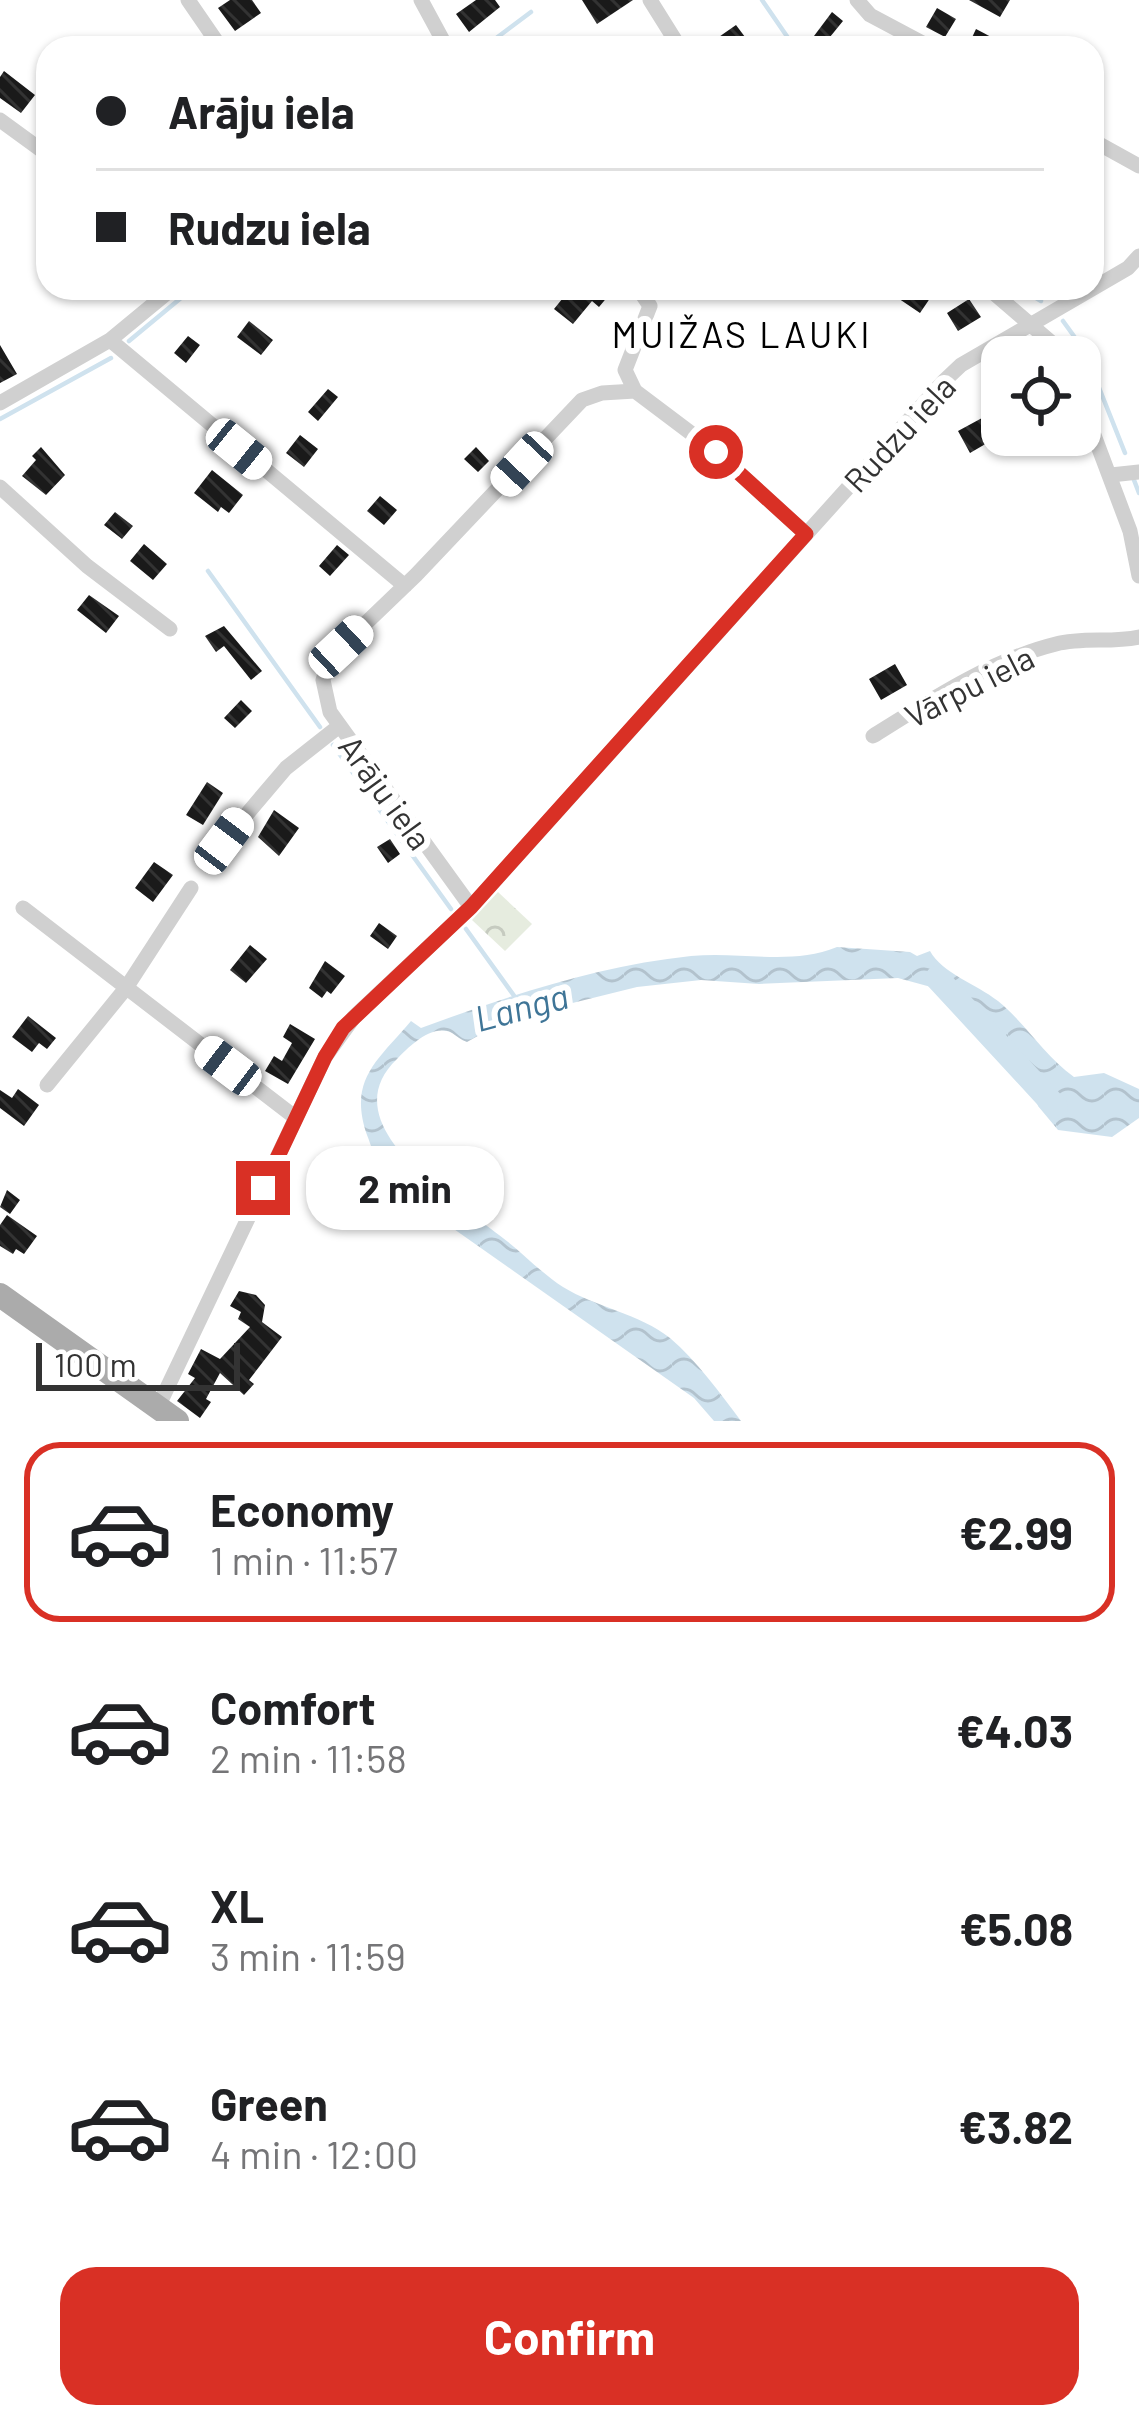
<!DOCTYPE html>
<html lang="en">
<head>
<meta charset="utf-8">
<style>
  body { margin:0; font-family:Barlow,sans-serif; background:#f6f6f6; color:#202124; height:100vh; display:flex; flex-direction:column; font-size:45px; white-space:nowrap }
  * { box-sizing:border-box; margin:0 }
  p { font-size:39px; color:#757577 }
  .icon { flex:none; width:66px; height:66px; fill:none; stroke:currentColor; stroke-width:2; stroke-linecap:round; stroke-linejoin:round }
  .map { position:relative; height:1421px; overflow:hidden }
  .side { display:flex; flex-direction:column; background:#fff; flex:1 }
  .side>* { flex:none }
  .hud { position:absolute; left:36px; top:36px; width:1068px; height:264px; border-radius:36px; box-shadow:0 3px 9px #0004; display:grid; align-content:center; height:264px; padding:0 60px; background:#fff }
  .controls { position:absolute; left:981px; top:336px; display:grid; gap:24px }
  .controls a { display:grid; place-items:center; width:120px; height:120px; border-radius:24px; background:#fff; box-shadow:0 3px 9px #0004; font-size:60px }
  .scale { position:absolute; left:36px; bottom:30px; width:204px; box-sizing:border-box; padding-left:12px; border:6px solid #333; border-top:0; font-size:33px; line-height:42px; white-space:nowrap; color:#333; -webkit-text-stroke:9px #fff; paint-order:stroke }
  .end { position:absolute; width:54px; height:54px; margin:-27px; border:15px solid #d93025; background:#fff; box-shadow:0 0 0 6px #fff }
  .from { border-radius:50% }
  .bubble { position:absolute; height:84px; border-radius:36px; background:#fff; box-shadow:0 3px 9px #0004; font-size:39px; font-weight:700; line-height:84px; text-align:center }
  .car { position:absolute; width:36px; height:72px; margin:-36px -18px; border-radius:15px; box-shadow:0 0 9px 3px #0007; background:linear-gradient(#fff 24%,#345 0 40%,#fff 0 76%,#345 0 86%,#fff 0) }
  .hud b { display:flex; align-items:center; gap:42px; height:114px; font-size:45px }
  .hud b+b { border-top:3px solid #e0e0e0 }
  .hud i { width:30px; height:30px; background:#202124 }
  ul { padding:21px 0 0; list-style:none }
  li { display:flex; align-items:center; gap:36px; height:180px; margin:0 24px 18px; padding:0 36px; border:6px solid transparent; border-radius:36px }
  li div { flex:1 }
  li b { display:block; font-size:45px }
  li em { font-style:normal; font-weight:700 }
  li.selected { border-color:#d93025 }
  li>.icon { width:108px; height:108px; stroke-width:1.5 }
  .action { display:flex; gap:24px; margin-top:auto; padding:24px 60px }
  .action a { flex:1; height:138px; border-radius:36px; background:#d93025; color:#fff; font-size:48px; font-weight:700; line-height:138px; text-align:center }
  .map>svg:first-child { display:block }
  .park { fill:url(#park-crowns) }
  .water { fill:url(#water-waves) }
  .lines { fill:none; stroke-linecap:round; stroke-linejoin:round }
  .stream { stroke:#cfe2ee; stroke-width:4.5 }
  .river { stroke:#cfe2ee; stroke-width:24 }
  .building { fill:url(#building-back-hatch) }
  .minor { stroke:#d0d0d0; stroke-width:15 }
  .primary { stroke:#ababab; stroke-width:24 }
  .route { stroke:#d93025; stroke-width:15 }
  .labels { text-anchor:middle; dominant-baseline:central; stroke-width:12; stroke-linejoin:round; paint-order:stroke }
  .street-label { font-size:33px; fill:#333; stroke:#fff }
  .neighbourhood-label { font-size:36px; letter-spacing:3px; fill:#000; stroke:#fff }
  .water-label { font-size:36px; font-style:italic; fill:#3f7597; stroke:#fff }
</style>
</head>
<body>
<div class="map">
<svg width="1139" height="1421" viewBox="0 0 1139 1421">
  <defs>
    <pattern id="park-crowns" width="20" height="18" patternUnits="userSpaceOnUse" patternTransform="scale(3)"><rect width="20" height="18" fill="#e6ecdf"/><path d="M2 6a3 3 0 1 1 6 0M12 15a3 3 0 1 1 6 0" fill="none" stroke="#c6cbc0"/></pattern>
    <pattern id="water-waves" width="16" height="10" patternUnits="userSpaceOnUse" patternTransform="scale(3)"><rect width="16" height="10" fill="#cfe2ee"/><path d="M0 5q4-4 8 0t8 0" fill="none" stroke="#b2c2cd"/></pattern>
    <pattern id="building-back-hatch" width="6" height="6" patternUnits="userSpaceOnUse" patternTransform="scale(3)"><rect width="6" height="6" fill="#1a1a1a"/><path d="M-1 5l2 2M0 0l6 6M5-1l2 2" fill="none" stroke="#333"/></pattern>
  </defs>
  <rect width="100%" height="100%" fill="#fff"/>
  <path class="park" d="M 498,892 L 532,924 L 505,951 L 472,920 Z"/>
  <path class="water" d="M 837,947 L 910,952 L 917,956 L 930,951 C 942,973 976,984 998,1001 C 1026,1024 1044,1055 1074,1077 L 1104,1073 L 1139,1089 L 1139,1118 L 1112,1137 L 1058,1130 L 1038,1106 L 1031,1077 L 1010,1059 L 983,1028 L 977,1014 L 942,990 L 898,978 L 759,984 L 701,980 L 637,987 L 508,1019 L 467,1042 C 461,1040 457,1036 452,1033 C 432,1023 409,1047 397,1059 C 329,1124 453,1199 499,1235 C 521,1251 541,1273 563,1287 C 595,1307 640,1314 670,1338 C 697,1361 720,1393 741,1421 L 714,1421 L 694,1398 L 407,1196 C 398,1179 393,1181 383,1170 C 376,1163 371,1145 367,1135 C 348,1080 377,1061 411,1021 L 421,1028 C 508,996 597,966 691,956 C 741,951 790,966 837,947 Z"/>
  <g class="lines">
    <path class="stream" d="M 762,0 L 795,48
      M 483,48 L 531,12
      M 1020,288 L 1041,301
      M 1063,321 L 1084,350 L 1125,453
      M 129,341 L 193,288
      M 0,419 L 111,358
      M 1134,480 L 1139,493
      M 208,571 L 320,727
      M 333,745 L 451,909
      M 466,929 L 515,997"/>
    <path class="river" d="M 937,978 L 1056,1107"/>
  </g>
  <path class="building" d="M 230,0 L 252,0 L 261,13 L 235,31 L 218,8 Z
    M 476,0 L 495,0 L 500,7 L 469,32 L 456,14 Z
    M 582,0 L 633,0 L 597,24 Z
    M 969,0 L 1010,0 L 1000,17 Z
    M 937,8 L 956,19 L 945,37 L 926,27 Z
    M 832,12 L 843,21 L 821,48 L 811,40 Z
    M 736,25 L 748,41 L 737,48 L 703,48 Z
    M 976,29 L 997,40 L 993,48 L 967,48 Z
    M 4,71 L 35,95 L 21,113 L 0,98 L 0,77 Z
    M 571,288 L 601,288 L 609,295 L 599,307 L 592,301 L 573,324 L 554,309 Z
    M 883,288 L 937,288 L 920,313 Z
    M 969,299 L 981,317 L 958,331 L 947,313 Z
    M 249,321 L 273,340 L 261,355 L 237,337 Z
    M 188,336 L 200,345 L 186,363 L 174,353 Z
    M 0,345 L 17,374 L 0,383 Z
    M 328,389 L 338,397 L 318,421 L 308,412 Z
    M 982,418 L 994,439 L 970,453 L 958,431 Z
    M 300,435 L 318,449 L 304,467 L 286,453 Z
    M 41,447 L 65,475 L 46,495 L 22,476 L 36,460 L 32,456 Z
    M 476,447 L 489,461 L 478,472 L 464,459 Z
    M 212,470 L 243,495 L 229,513 L 221,507 L 218,512 L 194,493 Z
    M 380,496 L 397,510 L 384,525 L 367,511 Z
    M 115,512 L 133,526 L 122,539 L 104,525 Z
    M 144,544 L 167,564 L 153,580 L 130,561 Z
    M 337,545 L 349,555 L 330,576 L 319,566 Z
    M 89,595 L 119,616 L 106,633 L 77,610 Z
    M 224,626 L 262,671 L 251,680 L 224,646 L 216,652 L 205,636 Z
    M 895,664 L 907,685 L 881,700 L 869,679 Z
    M 241,700 L 252,711 L 235,728 L 224,718 Z
    M 207,782 L 223,793 L 203,825 L 186,815 Z
    M 274,810 L 299,828 L 279,856 L 258,837 Z
    M 390,839 L 400,854 L 388,863 L 377,847 Z
    M 154,862 L 173,875 L 153,902 L 135,888 Z
    M 379,923 L 397,936 L 388,949 L 370,936 Z
    M 250,945 L 267,959 L 246,983 L 230,970 Z
    M 325,961 L 345,976 L 331,994 L 327,991 L 322,998 L 309,988 Z
    M 28,1016 L 56,1038 L 47,1049 L 39,1043 L 32,1052 L 12,1037 Z
    M 290,1024 L 315,1039 L 288,1084 L 265,1071 L 274,1056 L 282,1061 L 292,1043 L 283,1037 Z
    M 18,1089 L 39,1105 L 24,1126 L 0,1108 L 0,1090 L 12,1098 Z
    M 7,1190 L 20,1200 L 10,1214 L 0,1207 Z
    M 7,1215 L 37,1236 L 24,1254 L 16,1249 L 13,1254 L 0,1246 L 0,1225 Z
    M 239,1291 L 256,1295 L 265,1305 L 262,1322 L 282,1337 L 249,1380 L 254,1384 L 244,1395 L 220,1373 L 206,1399 L 211,1402 L 200,1418 L 177,1401 L 195,1378 L 188,1374 L 201,1349 L 220,1359 L 250,1327 L 238,1319 L 241,1312 L 230,1306 Z"/>
  <g class="lines">
    <path class="minor" d="M 188,0 L 221,48
      M 421,0 L 447,48
      M 650,0 L 680,48
      M 857,0 L 870,15 L 932,48
      M 0,120 L 48,155
      M 1092,140 L 1139,166
      M 988,288 L 1053,344 L 1059,357
      M 110,340 L 405,586
      M 635,391 L 625,370 L 650,306 L 638,288
      M 1080,398 L 1130,531 L 1139,576
      M 0,403 L 110,340 L 173,288
      M 1111,475 L 1139,472
      M 0,487 L 87,566 L 170,629
      M 873,736 C 929,701 991,660 1056,644 C 1083,637 1112,643 1139,637
      M 224,841 L 286,768 L 338,727
      M 471,907 L 330,712 L 323,680 L 329,662 L 341,647 L 416,575 L 582,400 L 602,393 L 635,391 L 716,452 L 806,534
      M 23,908 L 296,1118
      M 47,1085 L 126,988 L 191,888
      M 158,1407 L 325,1057 L 354,1017 L 471,907 L 943,382 L 961,365 L 1128,268 L 1139,256"/>
    <path class="primary" d="M 0,1295 L 177,1421"/>
  </g>
  <g class="lines">
    <path class="route" d="M 263,1188 L 325,1057 L 343,1028 L 471,907 L 806,534 L 716,452"/>
  </g>
  <g class="labels">
    <g class="street-label">
      <text transform="translate(899 433) rotate(-47)">Rudzu iela</text>
      <text transform="translate(969 686) rotate(-27)">Vārpu iela</text>
      <text transform="translate(386 792) rotate(54)">Arāju iela</text>
    </g>
    <g class="neighbourhood-label">
      <text x="742" y="333">MUIŽAS LAUKI</text>
    </g>
    <g class="water-label">
      <text transform="translate(521 1006) rotate(-15)">Langa</text>
    </g>
  </g>
</svg>
<div class="controls">
<a><svg class="icon" aria-label="locate" viewBox="0 0 24 24"><circle cx="12" cy="12" r="6"/><path d="M12 2v4M12 18v4M2 12h4M18 12h4"/></svg></a>
</div>
<div class="scale">100 m</div>
<i class="end from" style="left:716px;top:452px"></i>
<i class="end" style="left:263px;top:1188px"></i>
<div class="bubble" style="left:306px;top:1146px;width:198px">2 min</div>
<i class="car" style="left:239px;top:449px;rotate:129deg"></i>
<i class="car" style="left:522px;top:464px;rotate:223deg"></i>
<i class="car" style="left:341px;top:647px;rotate:47deg"></i>
<i class="car" style="left:224px;top:841px;rotate:37deg"></i>
<i class="car" style="left:228px;top:1066px;rotate:307deg"></i>
<div class="hud">
<b><i class="from"></i>Arāju iela</b>
<b><i></i>Rudzu iela</b>
</div>
</div>
<section class="side">
<ul>
<li class="selected"><svg class="icon" aria-label="car" viewBox="0 0 24 24"><path d="M5 17H2v-5l4-1 3-4h7l3 4 3 1v5h-3M9 17h6M6 11h13"/><circle cx="7" cy="17" r="2"/><circle cx="17" cy="17" r="2"/></svg><div><b>Economy</b><p>1 min · 11:57</p></div><em>€2.99</em></li>
<li><svg class="icon" aria-label="car" viewBox="0 0 24 24"><path d="M5 17H2v-5l4-1 3-4h7l3 4 3 1v5h-3M9 17h6M6 11h13"/><circle cx="7" cy="17" r="2"/><circle cx="17" cy="17" r="2"/></svg><div><b>Comfort</b><p>2 min · 11:58</p></div><em>€4.03</em></li>
<li><svg class="icon" aria-label="car" viewBox="0 0 24 24"><path d="M5 17H2v-5l4-1 3-4h7l3 4 3 1v5h-3M9 17h6M6 11h13"/><circle cx="7" cy="17" r="2"/><circle cx="17" cy="17" r="2"/></svg><div><b>XL</b><p>3 min · 11:59</p></div><em>€5.08</em></li>
<li><svg class="icon" aria-label="car" viewBox="0 0 24 24"><path d="M5 17H2v-5l4-1 3-4h7l3 4 3 1v5h-3M9 17h6M6 11h13"/><circle cx="7" cy="17" r="2"/><circle cx="17" cy="17" r="2"/></svg><div><b>Green</b><p>4 min · 12:00</p></div><em>€3.82</em></li>
</ul>
<div class="action"><a>Confirm</a></div>
</section>
</body>
</html>
